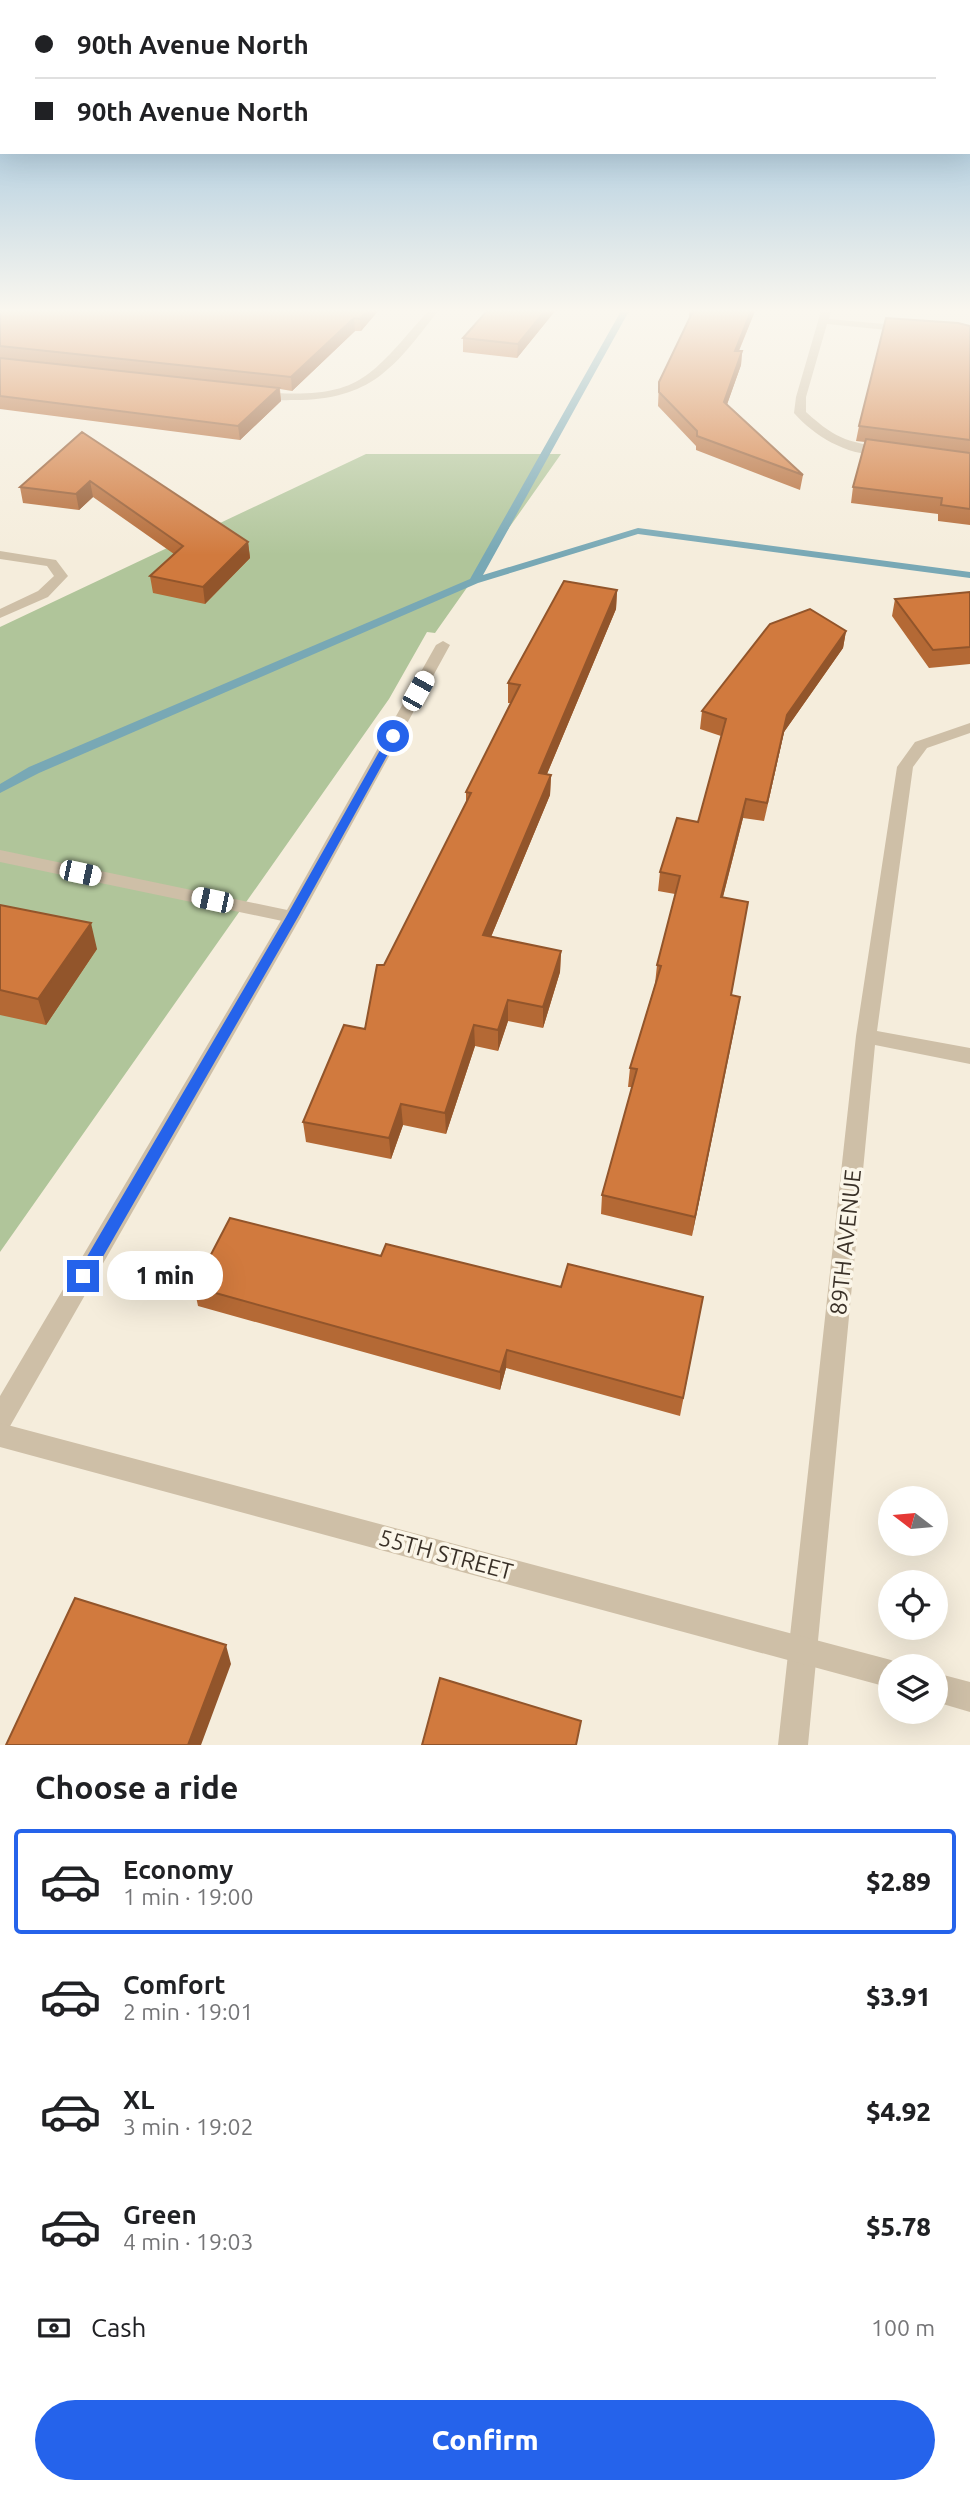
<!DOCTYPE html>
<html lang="en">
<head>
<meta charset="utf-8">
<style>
  body { margin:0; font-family:Ubuntu,sans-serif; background:#f2f2f2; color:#202124; height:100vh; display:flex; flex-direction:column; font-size:26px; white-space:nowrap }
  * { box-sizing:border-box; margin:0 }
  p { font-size:23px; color:#757577 }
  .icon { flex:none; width:38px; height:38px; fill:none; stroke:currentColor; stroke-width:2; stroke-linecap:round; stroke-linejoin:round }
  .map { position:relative; height:1745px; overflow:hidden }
  .details { display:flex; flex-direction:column; background:#fff; flex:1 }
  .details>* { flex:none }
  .hud { position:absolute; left:0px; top:0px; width:971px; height:154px; box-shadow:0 7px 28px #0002; display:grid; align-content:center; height:154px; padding:0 35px; background:#fff }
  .needle { width:46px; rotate:286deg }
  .controls { position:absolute; left:878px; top:1486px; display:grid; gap:14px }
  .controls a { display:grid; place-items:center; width:70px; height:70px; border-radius:50%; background:#fff; box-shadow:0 7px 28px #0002; font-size:35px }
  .end { position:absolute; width:32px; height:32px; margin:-16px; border:9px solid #2563eb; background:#fff; box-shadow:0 0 0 4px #fff }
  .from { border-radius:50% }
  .bubble { position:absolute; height:49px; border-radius:24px; background:#fff; box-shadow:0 7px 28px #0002; font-size:23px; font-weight:800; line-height:49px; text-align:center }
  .car { position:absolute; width:21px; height:42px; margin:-21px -10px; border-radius:9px; box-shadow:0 0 5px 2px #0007; background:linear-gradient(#fff 24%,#345 0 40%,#fff 0 76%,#345 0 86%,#fff 0) }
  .hud b { display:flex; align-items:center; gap:24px; height:66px; font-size:26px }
  .hud b+b { border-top:2px solid #e0e0e0 }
  .hud i { width:18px; height:18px; background:#202124 }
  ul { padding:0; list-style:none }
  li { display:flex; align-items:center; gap:21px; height:105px; margin:0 14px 10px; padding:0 21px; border:4px solid transparent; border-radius:7px }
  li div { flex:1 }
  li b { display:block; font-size:26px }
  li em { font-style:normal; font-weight:800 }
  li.on { border-color:#2563eb }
  li>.icon { width:63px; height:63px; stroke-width:1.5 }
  h2 { padding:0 35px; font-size:32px; line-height:84px }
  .pay { display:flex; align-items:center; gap:18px; height:77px; padding:0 35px; font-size:26px }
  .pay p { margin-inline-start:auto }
  .button { display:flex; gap:14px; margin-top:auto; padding:14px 35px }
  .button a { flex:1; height:80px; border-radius:42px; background:#2563eb; color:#fff; font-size:28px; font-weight:800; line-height:80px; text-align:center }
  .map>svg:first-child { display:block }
  .green { fill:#b0c59a }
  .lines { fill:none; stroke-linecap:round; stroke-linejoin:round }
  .stream { fill:#78a8b5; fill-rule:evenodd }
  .service { fill:#cebfa7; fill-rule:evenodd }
  .minor { fill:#cebfa7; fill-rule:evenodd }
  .tertiary { fill:#cebfa7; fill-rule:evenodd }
  .wall { fill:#b46935 }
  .shaded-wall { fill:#92552b }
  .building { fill:#d17a3e; stroke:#92552b; stroke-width:2 }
  .route { fill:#2563eb }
  .labels { text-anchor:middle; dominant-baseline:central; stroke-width:7; stroke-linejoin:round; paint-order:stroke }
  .near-street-label { font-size:23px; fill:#3a3128; stroke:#fbf6e9 }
</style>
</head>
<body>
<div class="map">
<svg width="970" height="1745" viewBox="0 0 970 1745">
  <rect width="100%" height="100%" fill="#f5eddc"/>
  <path class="green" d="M 366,454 L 561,454 L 435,633 L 427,632 L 389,699 L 0,1252 L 0,627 Z"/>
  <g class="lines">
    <path class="stream" d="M 621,311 L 629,311 L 483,575 L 638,528 L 970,572 L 970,578 L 638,534 L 478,583 L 39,773 L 0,793 L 0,784 L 29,767 L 470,579 Z"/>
    <path class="service" d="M 0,850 L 292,911 L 298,913 L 301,917 L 298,921 L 292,923 L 0,862 Z"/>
    <path class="minor" d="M 428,311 L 438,311 C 394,368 371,400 294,400 C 281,400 261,402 252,395 L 257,392 C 359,399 365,383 428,311 Z
      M 821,311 L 831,311 L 829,319 L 907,326 L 912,329 L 907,332 L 827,324 L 806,397 L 806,412 C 840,443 848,440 891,450 L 891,454 C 855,460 817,439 794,413 L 796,397 Z
      M 0,551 L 56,560 L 68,576 L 48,597 L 0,618 L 0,609 L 38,591 L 54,576 L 47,566 L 0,559 Z
      M 443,641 L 450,645 L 301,917 L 9,1428 L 0,1432 L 0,1396 L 283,917 L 436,645 Z
      M 970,723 L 970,733 L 927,748 L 913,767 L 877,1031 L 970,1048 L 970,1064 L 875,1045 L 808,1745 L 778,1745 L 856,1036 L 897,767 L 915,742 Z"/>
    <path class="tertiary" d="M 0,1423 L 891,1660 L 902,1666 L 891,1666 L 891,1688 L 0,1447 Z
      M 936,1673 L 970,1682 L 970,1712 L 936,1702 Z"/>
  </g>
  <path class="wall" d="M 0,311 L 378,311 L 361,331 L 355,331 L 292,391 L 280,389 L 281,401 L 240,440 L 0,409 Z
    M 487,311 L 555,311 L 517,358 L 463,352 L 463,338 Z
    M 689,311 L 755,311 L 739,351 L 742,351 L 741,365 L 727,404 L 803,475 L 800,490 L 696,450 L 696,446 L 658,406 L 659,382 L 689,319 Z
    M 970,326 L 970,525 L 938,521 L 938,514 L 851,503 L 853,487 L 865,442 L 856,441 L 859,426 Z
    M 82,432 L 248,542 L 250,558 L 205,604 L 153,593 L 150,576 L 174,554 L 93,497 L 79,510 L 23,503 L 20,487 Z
    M 617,590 L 616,609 L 547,774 L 551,775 L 550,795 L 491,937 L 561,951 L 560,972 L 543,1028 L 508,1021 L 498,1051 L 475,1046 L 446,1134 L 403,1125 L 391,1159 L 306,1142 L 303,1122 L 365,1029 L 466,802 L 466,792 L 511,703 L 508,703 L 508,683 Z
    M 970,592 L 970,664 L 929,668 L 892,616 L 895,599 Z
    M 846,631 L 843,648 L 784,732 L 764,821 L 743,818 L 723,897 L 731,995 L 740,997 L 692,1236 L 601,1214 L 602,1195 L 632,1087 L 628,1087 L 630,1068 L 655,984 L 657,965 L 675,894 L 658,891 L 660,872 L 698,822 L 721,736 L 700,729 L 702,711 Z
    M 0,905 L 97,949 L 46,1025 L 0,1015 Z
    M 381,1256 L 561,1287 L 703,1297 L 680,1416 L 506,1368 L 500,1390 L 198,1306 L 194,1287 Z"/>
  <path class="shaded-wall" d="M 367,311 L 378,311 L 361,331 L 360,319 Z
    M 545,311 L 555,311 L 517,358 L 518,344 Z
    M 751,311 L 755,311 L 733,364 L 735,351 Z
    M 354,318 L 355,331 L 292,391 L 291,377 Z
    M 742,351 L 741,365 L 723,416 L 724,402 Z
    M 279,388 L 281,401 L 240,440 L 238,426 Z
    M 90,481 L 93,497 L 79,510 L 76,494 Z
    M 248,542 L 250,558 L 205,604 L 203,587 Z
    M 617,590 L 616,609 L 539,793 L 539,773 Z
    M 846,631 L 843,648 L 784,732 L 764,821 L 787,715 Z
    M 551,775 L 550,795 L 483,956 L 483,935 Z
    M 746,799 L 743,818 L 718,916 L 721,897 Z
    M 91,923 L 97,949 L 46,1025 L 38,999 Z
    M 561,951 L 560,972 L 543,1028 L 543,1007 Z
    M 740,997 L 737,1016 L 692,1236 L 695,1217 Z
    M 508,1000 L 508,1021 L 498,1051 L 498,1030 Z
    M 474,1025 L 475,1046 L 446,1134 L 445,1113 Z
    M 401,1104 L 403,1125 L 391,1159 L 389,1138 Z
    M 507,1350 L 506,1368 L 500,1390 L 500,1372 Z
    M 226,1645 L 231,1664 L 201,1745 L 188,1745 Z"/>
  <path class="building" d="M 0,311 L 367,311 L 360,319 L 354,318 L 291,377 L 0,346 Z
    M 487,311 L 545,311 L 518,344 L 463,338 Z
    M 693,311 L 751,311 L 735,351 L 742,351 L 724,402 L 803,475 L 697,436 L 697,431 L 659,392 L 659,382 Z
    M 886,318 L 958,323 L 970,326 L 970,440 L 859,426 Z
    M 0,358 L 279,388 L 238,426 L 0,396 Z
    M 82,432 L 248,542 L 203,587 L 150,576 L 183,546 L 90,481 L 76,494 L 20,487 Z
    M 866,439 L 970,453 L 970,509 L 941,505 L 942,498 L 853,487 Z
    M 564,581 L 617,590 L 539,773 L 551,775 L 483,935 L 561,951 L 543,1007 L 508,1000 L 498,1030 L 474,1025 L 445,1113 L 401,1104 L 389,1138 L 303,1122 L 344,1025 L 365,1029 L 377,965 L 384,965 L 471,793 L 466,792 L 520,685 L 508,683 Z
    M 970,592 L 970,647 L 933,650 L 895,599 Z
    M 810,609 L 846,631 L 787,715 L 767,803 L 746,799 L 721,897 L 748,902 L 731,995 L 740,997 L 695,1217 L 602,1195 L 637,1069 L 630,1068 L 661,966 L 657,965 L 680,876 L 660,872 L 677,818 L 698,822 L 726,719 L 702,711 L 770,624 Z
    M 0,905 L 91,923 L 38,999 L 0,990 Z
    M 230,1218 L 381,1256 L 386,1244 L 561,1287 L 568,1264 L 703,1297 L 683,1398 L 507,1350 L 500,1372 L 194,1287 Z
    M 75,1598 L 226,1645 L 188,1745 L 6,1745 Z
    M 440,1678 L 581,1721 L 576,1745 L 422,1745 Z"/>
  <linearGradient id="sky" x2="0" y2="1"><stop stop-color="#7bafd4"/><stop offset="0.56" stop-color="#faf7ef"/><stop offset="1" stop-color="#faf7ef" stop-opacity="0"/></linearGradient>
  <rect width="970" height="555" fill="url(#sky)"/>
  <path class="route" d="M 393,733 L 398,736 L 298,917 L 89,1281 L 78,1281 L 76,1276 L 78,1272 L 286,917 L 388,736 Z"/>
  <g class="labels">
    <g class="near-street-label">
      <text transform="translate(845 1242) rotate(-84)">89TH AVENUE</text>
      <text transform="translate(446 1554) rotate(15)">55TH STREET</text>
    </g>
  </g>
</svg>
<div class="controls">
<a><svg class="needle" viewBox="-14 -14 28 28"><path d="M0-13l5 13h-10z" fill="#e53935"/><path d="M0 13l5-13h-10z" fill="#757577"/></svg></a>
<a><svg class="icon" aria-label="locate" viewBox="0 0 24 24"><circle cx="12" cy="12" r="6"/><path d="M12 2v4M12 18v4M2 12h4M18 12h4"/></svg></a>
<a><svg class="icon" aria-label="layers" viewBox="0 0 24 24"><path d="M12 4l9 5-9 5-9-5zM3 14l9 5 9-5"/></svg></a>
</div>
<i class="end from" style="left:393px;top:736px"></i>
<i class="end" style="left:83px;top:1276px"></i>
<div class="bubble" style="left:107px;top:1251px;width:116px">1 min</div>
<i class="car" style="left:418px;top:691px;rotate:29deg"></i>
<i class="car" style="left:80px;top:873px;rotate:102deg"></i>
<i class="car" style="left:212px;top:900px;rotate:282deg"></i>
<div class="hud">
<b><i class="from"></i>90th Avenue North</b>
<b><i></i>90th Avenue North</b>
</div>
</div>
<section class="details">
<h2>Choose a ride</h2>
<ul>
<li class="on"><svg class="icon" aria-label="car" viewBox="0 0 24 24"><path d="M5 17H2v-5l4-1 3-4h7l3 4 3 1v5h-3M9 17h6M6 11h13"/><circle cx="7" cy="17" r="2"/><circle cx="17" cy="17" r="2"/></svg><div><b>Economy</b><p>1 min · 19:00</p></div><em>$2.89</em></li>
<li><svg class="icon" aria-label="car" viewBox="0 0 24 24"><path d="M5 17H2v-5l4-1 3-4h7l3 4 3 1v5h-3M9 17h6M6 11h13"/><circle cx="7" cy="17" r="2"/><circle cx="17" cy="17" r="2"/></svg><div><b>Comfort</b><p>2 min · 19:01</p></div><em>$3.91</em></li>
<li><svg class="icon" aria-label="car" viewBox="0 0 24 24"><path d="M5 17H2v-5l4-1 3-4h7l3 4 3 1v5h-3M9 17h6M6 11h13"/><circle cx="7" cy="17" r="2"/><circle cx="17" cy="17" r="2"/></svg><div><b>XL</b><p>3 min · 19:02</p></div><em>$4.92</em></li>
<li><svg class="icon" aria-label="car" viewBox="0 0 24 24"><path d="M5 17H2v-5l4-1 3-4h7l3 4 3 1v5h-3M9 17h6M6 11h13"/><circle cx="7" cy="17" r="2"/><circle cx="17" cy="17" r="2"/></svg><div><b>Green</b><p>4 min · 19:03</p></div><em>$5.78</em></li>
</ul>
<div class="pay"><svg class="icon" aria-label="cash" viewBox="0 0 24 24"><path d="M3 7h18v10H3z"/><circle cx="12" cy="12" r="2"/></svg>Cash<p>100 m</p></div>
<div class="button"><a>Confirm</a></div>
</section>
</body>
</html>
